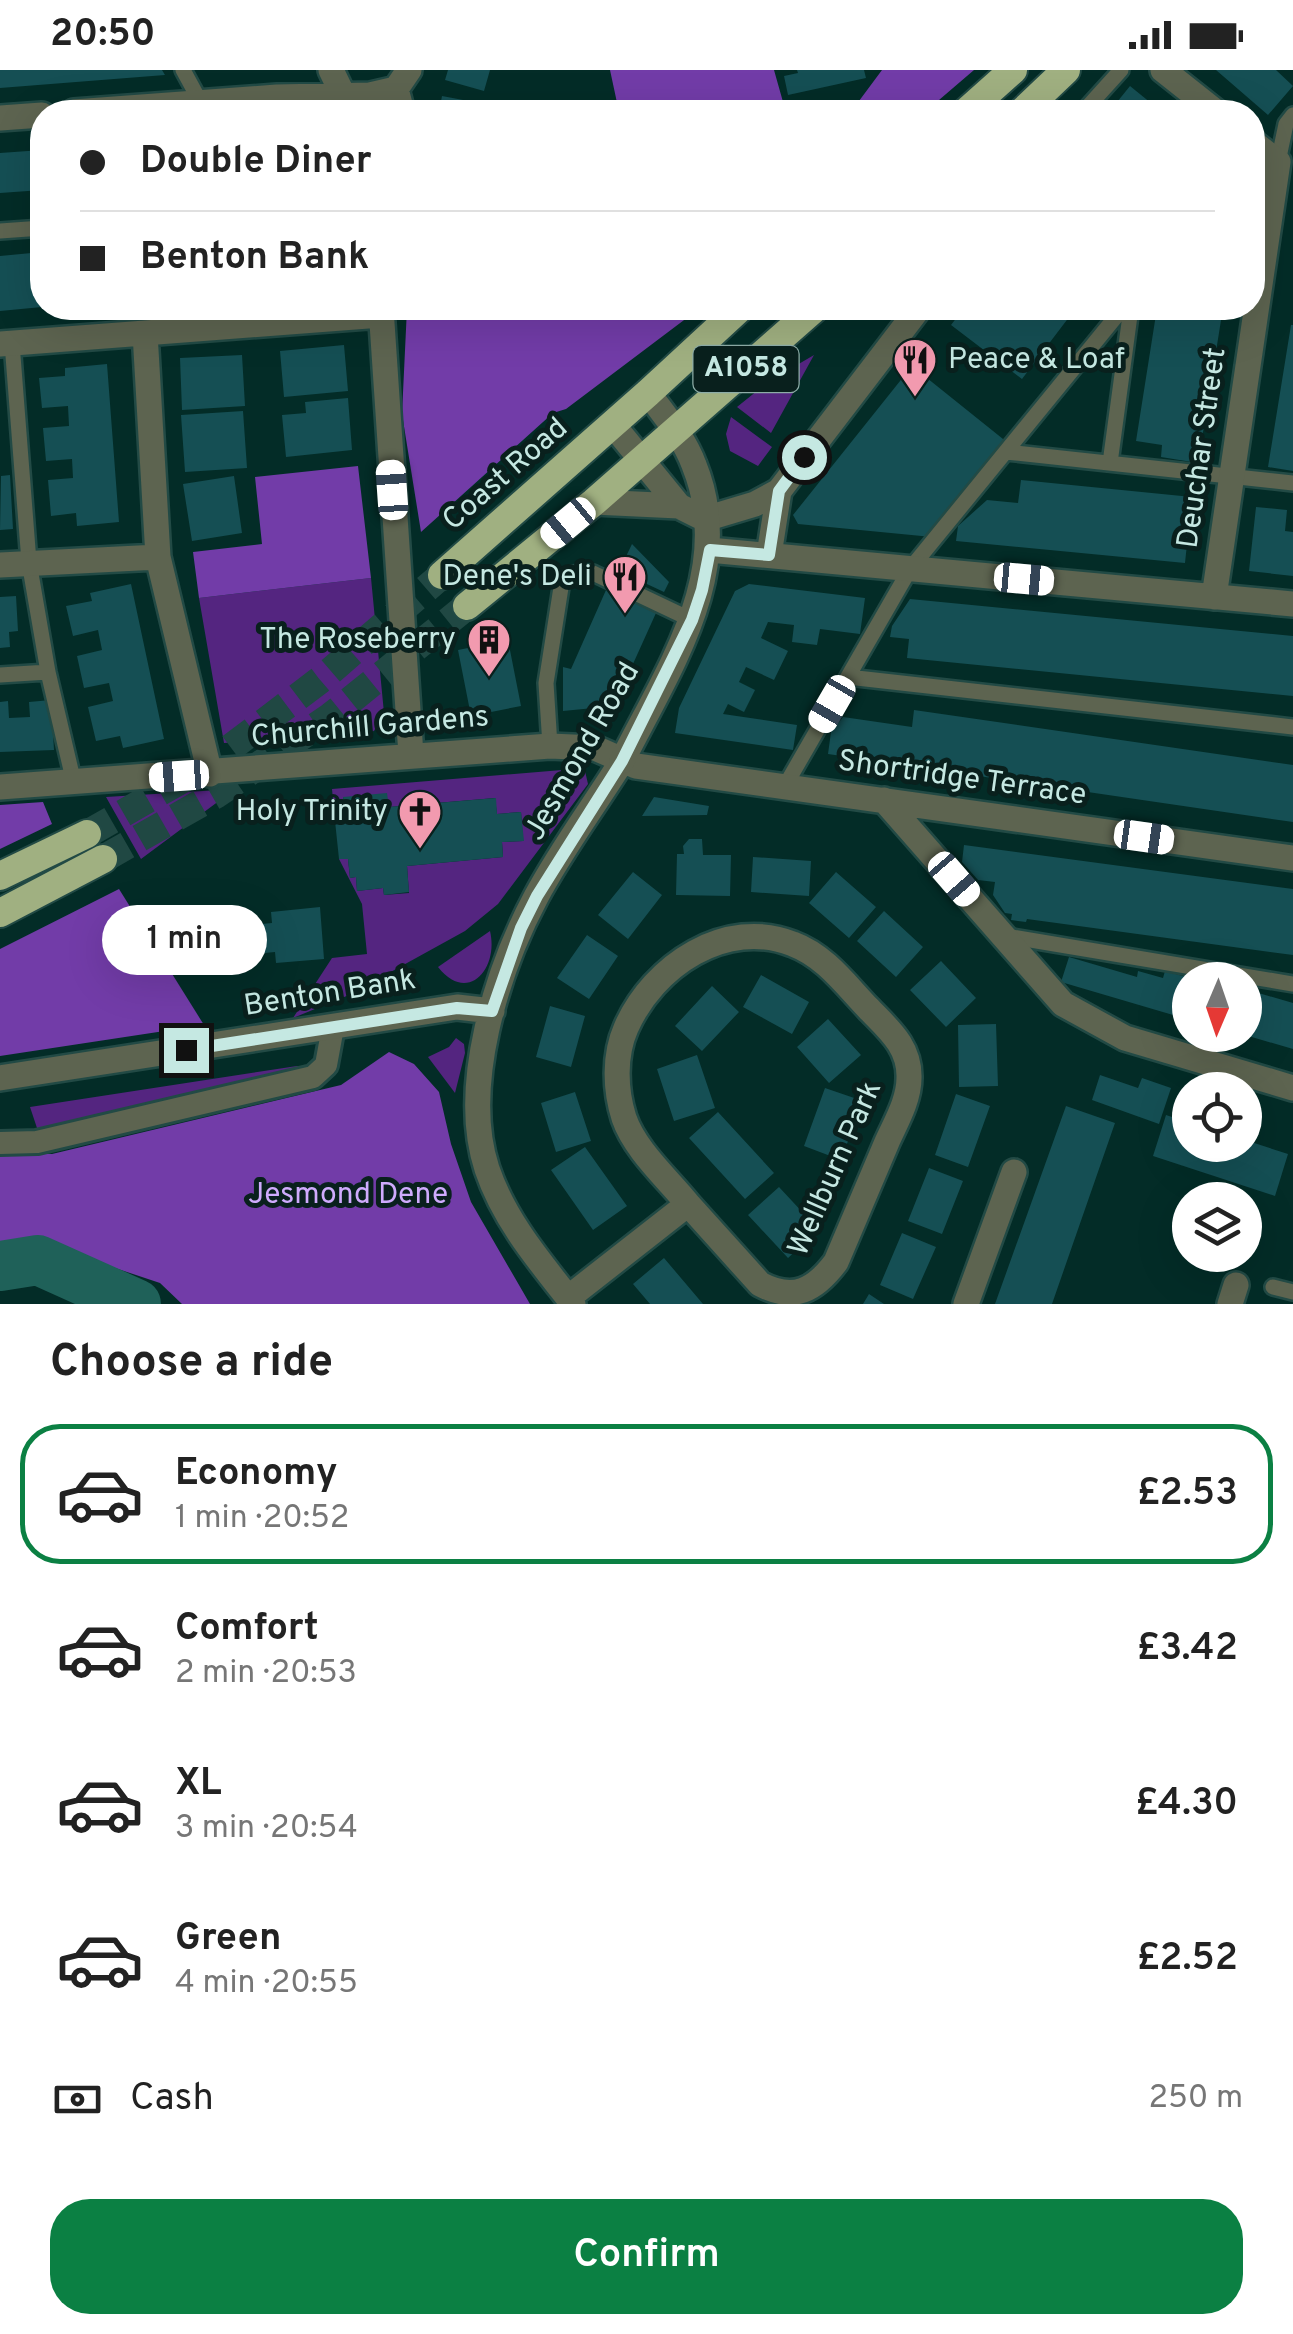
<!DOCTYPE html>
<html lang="en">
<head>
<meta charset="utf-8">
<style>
  body { margin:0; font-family:Overpass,sans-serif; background:#f6f6f6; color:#222; height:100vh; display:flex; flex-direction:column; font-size:38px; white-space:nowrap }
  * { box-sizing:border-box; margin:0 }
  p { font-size:32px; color:#767676 }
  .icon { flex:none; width:55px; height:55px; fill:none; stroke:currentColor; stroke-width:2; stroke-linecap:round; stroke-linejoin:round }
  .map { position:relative; height:1234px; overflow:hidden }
  .sheet { display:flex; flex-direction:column; background:#fff; flex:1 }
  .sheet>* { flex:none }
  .guide { position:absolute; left:30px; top:30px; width:1235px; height:220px; border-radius:40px; box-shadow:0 10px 40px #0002; display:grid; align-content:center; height:220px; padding:0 50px; background:#fff }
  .needle { width:65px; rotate:182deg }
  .buttons { position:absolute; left:1172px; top:892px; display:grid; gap:20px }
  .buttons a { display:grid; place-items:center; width:90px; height:90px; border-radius:50%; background:#fff; box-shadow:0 10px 40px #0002; font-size:50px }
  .end { position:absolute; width:45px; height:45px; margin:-22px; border:12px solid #c5e8e2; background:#111; box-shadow:0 0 0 5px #111 }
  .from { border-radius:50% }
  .bubble { position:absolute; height:70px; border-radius:35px; background:#fff; box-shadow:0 10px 40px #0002; font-size:32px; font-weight:600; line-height:70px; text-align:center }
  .car { position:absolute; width:30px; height:60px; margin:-30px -15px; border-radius:12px; box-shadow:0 0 8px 2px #0007; background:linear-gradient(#fff 24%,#345 0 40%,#fff 0 76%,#345 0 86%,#fff 0) }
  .guide b { display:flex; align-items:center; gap:35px; height:95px; font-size:38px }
  .guide b+b { border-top:2px solid #e0e0e0 }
  .guide i { width:25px; height:25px; background:#222 }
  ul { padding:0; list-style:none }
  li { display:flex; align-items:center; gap:30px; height:140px; margin:0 20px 15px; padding:0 30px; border:5px solid transparent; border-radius:40px }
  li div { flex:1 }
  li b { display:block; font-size:38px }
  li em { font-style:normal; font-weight:600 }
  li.on { border-color:#0b8043 }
  li>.icon { width:90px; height:90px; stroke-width:1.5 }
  h2 { padding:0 50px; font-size:45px; line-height:120px }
  .pay { display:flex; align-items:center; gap:25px; height:110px; padding:0 50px; font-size:38px }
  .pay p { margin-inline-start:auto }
  .primary-button { display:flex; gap:20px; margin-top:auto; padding:20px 50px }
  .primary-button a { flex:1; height:115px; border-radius:40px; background:#0b8043; color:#fff; font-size:40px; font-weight:600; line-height:115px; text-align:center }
  .status { display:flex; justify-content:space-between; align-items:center; height:70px; padding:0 50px; background:#fff; direction:ltr }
  .status svg { height:28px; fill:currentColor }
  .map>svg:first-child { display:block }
  .green { fill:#542580 }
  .forest { fill:#723ca8 }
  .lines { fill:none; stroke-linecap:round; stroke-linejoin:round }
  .river { stroke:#1f6159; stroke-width:50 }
  .building { fill:#154f54 }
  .trunk-tunnel { stroke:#204843; stroke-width:28; stroke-dasharray:28 14; stroke-linecap:butt }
  .service-casing { stroke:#224a45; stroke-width:20 }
  .pedestrian-casing { stroke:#224a45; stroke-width:28 }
  .minor-casing { stroke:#224a45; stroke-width:30 }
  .tertiary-casing { stroke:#224a45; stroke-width:30 }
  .trunk-casing { stroke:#224a45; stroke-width:32 }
  .service { stroke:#5d6450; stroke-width:15 }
  .pedestrian { stroke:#5d6450; stroke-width:22 }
  .minor { stroke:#5d6450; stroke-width:25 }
  .tertiary { stroke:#5d6450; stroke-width:25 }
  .trunk { stroke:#a0b081; stroke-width:28 }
  .route { stroke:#c5e8e2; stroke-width:12 }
  .labels { text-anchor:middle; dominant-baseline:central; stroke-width:10; stroke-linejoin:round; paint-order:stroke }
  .shield { fill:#09201d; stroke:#8daca7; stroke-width:2.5 }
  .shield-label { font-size:28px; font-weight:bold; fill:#c5e8e2 }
  .poi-label { font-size:30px; fill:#c5e8e2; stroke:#09201d; text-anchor:end }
  .street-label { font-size:30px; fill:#c5e8e2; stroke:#09201d }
  .park-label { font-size:30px; fill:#cfabfd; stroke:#09201d }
</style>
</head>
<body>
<div class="status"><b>20:50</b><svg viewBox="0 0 49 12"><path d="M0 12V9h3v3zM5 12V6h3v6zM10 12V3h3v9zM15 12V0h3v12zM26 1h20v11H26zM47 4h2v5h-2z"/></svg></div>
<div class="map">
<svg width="1293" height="1234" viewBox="0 0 1293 1234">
  <rect width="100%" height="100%" fill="#032c27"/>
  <path class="green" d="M 814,285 L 771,363 L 737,337 L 768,312 Z
    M 731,347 L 772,377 L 758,396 L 730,381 L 726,364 Z
    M 371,508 L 384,643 L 374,661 L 353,665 L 224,673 L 199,528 Z
    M 574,699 L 585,701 L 588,714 L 498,834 L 465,861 L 349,925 L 293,948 L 332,888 L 367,884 L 362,834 L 339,789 L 348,789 L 350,808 L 356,807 L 357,821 L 383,818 L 384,825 L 409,823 L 407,796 L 503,787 L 502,772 L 523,771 L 521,742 L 497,744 L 495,728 L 389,737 L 343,727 L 345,750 L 335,751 L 332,719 Z
    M 235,719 L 141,789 L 106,727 Z
    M 490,861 C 499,898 468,935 438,897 Z
    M 456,968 L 464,974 L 465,983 L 455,1023 L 428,987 L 449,977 Z
    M 297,996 L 303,997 L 39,1064 L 30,1037 Z"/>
  <path class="forest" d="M 610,0 L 774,0 L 785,39 L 859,31 L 882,0 L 974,0 L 925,42 L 619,42 Z
    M 407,238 L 700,238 L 566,339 L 553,343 L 421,462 L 402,344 Z
    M 358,396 L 371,508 L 199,528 L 193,482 L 262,474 L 255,407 Z
    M 43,732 L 52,754 L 0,779 L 0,735 Z
    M 119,819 L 204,955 L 0,986 L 0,879 Z
    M 389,982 L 414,994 L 439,1022 L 451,1074 L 471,1132 L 530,1234 L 182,1234 L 160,1213 L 40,1173 L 0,1175 L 0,1085 L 13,1082 L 52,1084 L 341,1015 Z"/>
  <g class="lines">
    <path class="river" d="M 0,1196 L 38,1190 L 136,1234"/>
  </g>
  <path class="building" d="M 0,0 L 162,0 L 165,5 L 0,18 Z
    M 448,0 L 490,0 L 484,21 L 445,10 Z
    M 797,0 L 864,0 L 866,8 L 788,25 L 784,6 L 798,3 Z
    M 1216,0 L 1276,0 L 1293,16 L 1268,45 Z
    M 1130,16 L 1162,42 L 1109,42 Z
    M 442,26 L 479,33 L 477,42 L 439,42 Z
    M 42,80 L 42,120 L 0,123 L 0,83 Z
    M 42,182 L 42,237 L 0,241 L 0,186 Z
    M 964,238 L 1076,238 L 1022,309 L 951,255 Z
    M 1157,238 L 1223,238 L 1198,393 L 1161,387 L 1162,375 L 1136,371 Z
    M 1291,255 L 1293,255 L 1293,401 L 1268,397 Z
    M 344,275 L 348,321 L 284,327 L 280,281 Z
    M 242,285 L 245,336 L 182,340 L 180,288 Z
    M 107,294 L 119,452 L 77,456 L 76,443 L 51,446 L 48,410 L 73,408 L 72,389 L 46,391 L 43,358 L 69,356 L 68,336 L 42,338 L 39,308 L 65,306 L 65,298 Z
    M 912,296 L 1008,373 L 932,467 L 798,454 L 793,445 Z
    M 348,328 L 352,380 L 286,387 L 282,345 L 306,343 L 305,332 Z
    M 243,341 L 247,398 L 185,402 L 181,345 Z
    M 10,405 L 13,459 L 0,460 L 1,406 Z
    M 234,406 L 242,463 L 192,471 L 183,414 Z
    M 1021,410 L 1192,427 L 1185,493 L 956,471 L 958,456 L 987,430 L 1018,433 Z
    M 1256,437 L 1287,440 L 1285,461 L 1293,462 L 1293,506 L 1249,501 Z
    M 632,474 L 669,512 L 664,522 L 619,501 Z
    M 131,514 L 164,669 L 123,678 L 120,666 L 96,671 L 88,637 L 113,631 L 109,613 L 84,618 L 77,586 L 102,580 L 98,560 L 73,566 L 66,536 L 92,531 L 90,523 Z
    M 749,514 L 865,528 L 860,564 L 820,559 L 817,575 L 792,572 L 794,555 L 768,552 L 761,568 L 788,581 L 774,610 L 746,597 L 739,612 L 755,620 L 744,642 L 728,634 L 723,644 L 797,655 L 793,680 L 675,663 L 679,638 L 735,521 Z
    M 606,520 L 656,543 L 614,636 L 563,641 L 563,597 L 571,599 Z
    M 16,526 L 18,561 L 9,562 L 10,577 L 0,578 L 0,527 Z
    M 910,529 L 1293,566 L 1293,626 L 907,588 L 909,569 L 890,567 L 892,556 Z
    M 508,570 L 521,636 L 471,646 L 458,580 Z
    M 51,630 L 54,680 L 0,682 L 0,632 L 8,631 L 9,648 L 30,647 L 29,632 Z
    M 914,640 L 1293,695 L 1293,752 L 828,684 L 831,662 L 843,647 L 912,657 Z
    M 387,723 L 389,737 L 496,728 L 497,744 L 521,742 L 524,771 L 502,772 L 503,787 L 407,796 L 409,822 L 384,825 L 383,818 L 357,821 L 356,807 L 350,808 L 348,789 L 339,789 L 335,751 L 345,750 L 343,727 Z
    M 654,727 L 709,736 L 707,745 L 642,746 Z
    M 689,769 L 702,769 L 703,785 L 731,785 L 730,826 L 676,825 L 677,784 L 684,784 L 683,776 Z
    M 964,775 L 1293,819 L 1293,885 L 1027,849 L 1026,852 L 1011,850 L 1012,844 L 1005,843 L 993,825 L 995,812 L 978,810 L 962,792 Z
    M 753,787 L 811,791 L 809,826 L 751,822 Z
    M 633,802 L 662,825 L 628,869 L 598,845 Z
    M 836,802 L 876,837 L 849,868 L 809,833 Z
    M 320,837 L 324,889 L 276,893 L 275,882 L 212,888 L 209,859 L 272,853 L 271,842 Z
    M 884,841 L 923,877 L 896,907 L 857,871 Z
    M 587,865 L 618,886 L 589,929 L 557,908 Z
    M 1069,887 L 1137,907 L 1138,901 L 1163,908 L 1165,901 L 1190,908 L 1190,950 L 1061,912 Z
    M 941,891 L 976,928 L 946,957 L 910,920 Z
    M 761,905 L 809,932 L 792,964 L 743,937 Z
    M 712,916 L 739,942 L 702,981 L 675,956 Z
    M 1245,919 L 1293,933 L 1293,979 L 1245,965 Z
    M 550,936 L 585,946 L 571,997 L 536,987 Z
    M 828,949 L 861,985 L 829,1013 L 797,977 Z
    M 996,954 L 998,1016 L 959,1017 L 958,955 Z
    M 697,985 L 715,1038 L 674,1051 L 657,999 Z
    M 1100,1005 L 1138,1018 L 1142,1008 L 1171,1018 L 1159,1054 L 1092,1030 Z
    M 825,1018 L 863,1031 L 841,1090 L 804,1076 Z
    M 575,1022 L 591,1071 L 556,1082 L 541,1033 Z
    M 956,1024 L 990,1036 L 968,1097 L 935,1085 Z
    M 1066,1036 L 1115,1053 L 1052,1234 L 995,1234 Z
    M 718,1042 L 774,1103 L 745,1129 L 689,1068 Z
    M 1166,1045 L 1190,1053 L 1190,1075 L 1245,1075 L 1245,1070 L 1288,1084 L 1275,1126 L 1153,1086 Z
    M 585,1077 L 627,1136 L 593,1160 L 551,1100 Z
    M 929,1098 L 963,1111 L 942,1164 L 908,1151 Z
    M 779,1117 L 819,1160 L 788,1188 L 748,1145 Z
    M 902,1163 L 936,1177 L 913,1229 L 880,1215 Z
    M 664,1188 L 703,1234 L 650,1234 L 633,1214 Z
    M 869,1224 L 884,1234 L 863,1234 Z"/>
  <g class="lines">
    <path class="trunk-tunnel" d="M 87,764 L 209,694 L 320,610 L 442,505
      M 103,789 L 217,724 L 331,646 L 467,536"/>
    <defs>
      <path id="service" d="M 183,0 L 201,33
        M 1083,42 L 1121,0
        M 1278,92 L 1286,54 L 1293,45
        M 0,161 L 42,158
        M 12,273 L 29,492 L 48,602 L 74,713
        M 1006,382 L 1293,413
        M 1110,393 L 1131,238
        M 0,605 L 48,602
        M 848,607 L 1293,657
        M 550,676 L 546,613 L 562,511 L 572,504 L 593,503 L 692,550
        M 785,716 L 910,499 L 1123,238
        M 1006,866 L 1293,914
        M 1273,1217 L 1293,1222"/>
      <path id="pedestrian" d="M 0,1073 L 37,1072 L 313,1007 L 326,995 L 333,957"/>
      <path id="minor" d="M 331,0 L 343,25
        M 1163,0 L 1216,42
        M 74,42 L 277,27 L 370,25 L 396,19
        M 402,42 L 396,19 L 409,0
        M 0,48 L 42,45
        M 381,238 L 411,685
        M 145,263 L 158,487 L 210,704
        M 0,274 L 381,245
        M 705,449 L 755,434 L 779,421
        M 709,480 L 1293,534
        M 769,485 L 779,421 L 919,238
        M 0,495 L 158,487
        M 1214,527 L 1278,92 L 1252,72
        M 0,717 L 550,676 L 595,678 L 636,696 L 1293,788
        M 884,730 L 1063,934 L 1125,968 L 1293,1018
        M 0,1008 L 457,937 L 492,941
        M 568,1228 L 688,1134 C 667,1108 635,1080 624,1048 C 615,1020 614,985 626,958 C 653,896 726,847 793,874 C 825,886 845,914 868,938 C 888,959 910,976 909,1008 C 909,1030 896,1052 887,1072 C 870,1112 853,1152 836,1192 C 815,1220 794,1232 760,1214 L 688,1134
        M 573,1234 C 540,1192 504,1150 487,1099 C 460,1017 497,900 536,827 C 561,780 594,736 622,691
        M 966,1234 L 1014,1102
        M 1230,1234 L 1236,1215"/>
      <path id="tertiary" d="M 613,355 L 679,436
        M 594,432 L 679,436 L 705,449
        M 622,691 C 668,599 737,501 694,395 C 684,368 665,346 648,323"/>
      <path id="trunk" d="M 966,42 L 1013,0
        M 1022,42 L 1066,0
        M 442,505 L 648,323 L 740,238
        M 467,536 L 594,432 L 815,238
        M 0,806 L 87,764
        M 0,843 L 103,789"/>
    </defs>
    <use href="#service" class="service-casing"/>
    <use href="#pedestrian" class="pedestrian-casing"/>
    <use href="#minor" class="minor-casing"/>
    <use href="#tertiary" class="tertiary-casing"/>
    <use href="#trunk" class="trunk-casing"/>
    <use href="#service" class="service"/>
    <use href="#pedestrian" class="pedestrian"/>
    <use href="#minor" class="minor"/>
    <use href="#tertiary" class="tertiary"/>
    <use href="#trunk" class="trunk"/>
  </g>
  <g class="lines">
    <path class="route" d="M 186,980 L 457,938 L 492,941 L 521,858 L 537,826 L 622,691 L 692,550 L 702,520 L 710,480 L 769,485 L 779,421 L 804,387"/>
  </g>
  <defs>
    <symbol id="restaurant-pin" viewBox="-11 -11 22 30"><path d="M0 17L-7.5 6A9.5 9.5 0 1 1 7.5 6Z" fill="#f29aaf" stroke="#09201d"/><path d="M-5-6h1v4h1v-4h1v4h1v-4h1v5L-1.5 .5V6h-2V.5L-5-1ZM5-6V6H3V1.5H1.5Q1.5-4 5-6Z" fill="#111"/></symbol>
    <symbol id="building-pin" viewBox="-11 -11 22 30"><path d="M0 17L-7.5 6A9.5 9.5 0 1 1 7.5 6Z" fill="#f29aaf" stroke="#09201d"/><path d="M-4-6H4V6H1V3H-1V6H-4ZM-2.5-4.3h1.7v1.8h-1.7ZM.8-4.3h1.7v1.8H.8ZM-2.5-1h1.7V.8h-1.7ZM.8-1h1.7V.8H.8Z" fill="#111"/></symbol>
    <symbol id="church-pin" viewBox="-11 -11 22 30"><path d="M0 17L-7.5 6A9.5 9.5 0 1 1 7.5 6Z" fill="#f29aaf" stroke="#09201d"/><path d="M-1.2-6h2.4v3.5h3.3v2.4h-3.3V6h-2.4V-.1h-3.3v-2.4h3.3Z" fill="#111"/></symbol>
  </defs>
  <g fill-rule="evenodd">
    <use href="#restaurant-pin" x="890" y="265" width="50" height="68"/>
    <use href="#restaurant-pin" x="600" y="482" width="50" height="68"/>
    <use href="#building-pin" x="464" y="545" width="50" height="68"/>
    <use href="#church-pin" x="395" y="717" width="50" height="68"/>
  </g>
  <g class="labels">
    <rect class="shield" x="693.5" y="276" width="105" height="46" rx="8"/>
    <g class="shield-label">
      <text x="746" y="299">A1058</text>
    </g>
    <g class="poi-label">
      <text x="948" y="290" text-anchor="start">Peace &amp; Loaf</text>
      <text x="592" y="507">Dene's Deli</text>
      <text x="456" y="570">The Roseberry</text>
      <text x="388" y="742">Holy Trinity</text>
    </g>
    <g class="street-label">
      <text transform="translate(1203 378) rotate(-82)">Deuchar Street</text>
      <text transform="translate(506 405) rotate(-41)">Coast Road</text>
      <text transform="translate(370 658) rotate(-5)">Churchill Gardens</text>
      <text transform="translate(583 682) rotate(-60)">Jesmond Road</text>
      <text transform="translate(962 709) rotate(8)">Shortridge Terrace</text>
      <text transform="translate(330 924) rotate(-9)">Benton Bank</text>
      <text transform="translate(836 1099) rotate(-66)">Wellburn Park</text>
    </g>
    <g class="park-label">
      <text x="348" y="1125">Jesmond Dene</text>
    </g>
  </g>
</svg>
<div class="buttons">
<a><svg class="needle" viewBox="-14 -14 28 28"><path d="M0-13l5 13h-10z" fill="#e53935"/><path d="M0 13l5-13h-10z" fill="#767676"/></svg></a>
<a><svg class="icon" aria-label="locate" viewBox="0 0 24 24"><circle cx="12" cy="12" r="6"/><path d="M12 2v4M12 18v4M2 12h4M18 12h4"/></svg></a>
<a><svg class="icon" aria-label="layers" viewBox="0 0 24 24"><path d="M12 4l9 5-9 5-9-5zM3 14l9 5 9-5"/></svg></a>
</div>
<i class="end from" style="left:804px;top:387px"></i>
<i class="end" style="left:186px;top:980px"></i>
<div class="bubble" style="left:102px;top:835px;width:165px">1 min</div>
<i class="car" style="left:392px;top:420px;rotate:356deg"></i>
<i class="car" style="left:568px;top:453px;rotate:230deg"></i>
<i class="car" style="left:1024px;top:509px;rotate:95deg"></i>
<i class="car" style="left:832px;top:634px;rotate:210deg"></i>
<i class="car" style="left:179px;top:706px;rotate:266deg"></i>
<i class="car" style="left:1144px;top:767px;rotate:98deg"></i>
<i class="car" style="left:954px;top:809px;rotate:139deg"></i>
<div class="guide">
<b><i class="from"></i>Double Diner</b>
<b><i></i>Benton Bank</b>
</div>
</div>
<section class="sheet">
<h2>Choose a ride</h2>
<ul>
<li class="on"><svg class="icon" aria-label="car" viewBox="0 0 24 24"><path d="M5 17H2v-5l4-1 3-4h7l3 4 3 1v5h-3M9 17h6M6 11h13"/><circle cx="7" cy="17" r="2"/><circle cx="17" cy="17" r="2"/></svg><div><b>Economy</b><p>1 min · 20:52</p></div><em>£2.53</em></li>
<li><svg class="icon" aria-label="car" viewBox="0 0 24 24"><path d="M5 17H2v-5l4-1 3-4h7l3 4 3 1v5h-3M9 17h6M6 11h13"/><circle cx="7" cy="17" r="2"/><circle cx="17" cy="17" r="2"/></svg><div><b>Comfort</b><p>2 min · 20:53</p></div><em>£3.42</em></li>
<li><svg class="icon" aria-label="car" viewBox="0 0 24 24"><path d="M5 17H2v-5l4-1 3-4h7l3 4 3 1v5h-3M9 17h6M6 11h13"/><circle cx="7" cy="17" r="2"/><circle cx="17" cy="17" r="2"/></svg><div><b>XL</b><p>3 min · 20:54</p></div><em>£4.30</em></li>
<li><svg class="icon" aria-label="car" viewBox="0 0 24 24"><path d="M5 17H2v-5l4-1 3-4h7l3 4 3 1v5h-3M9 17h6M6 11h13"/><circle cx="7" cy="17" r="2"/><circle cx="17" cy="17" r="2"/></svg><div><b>Green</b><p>4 min · 20:55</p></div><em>£2.52</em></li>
</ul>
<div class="pay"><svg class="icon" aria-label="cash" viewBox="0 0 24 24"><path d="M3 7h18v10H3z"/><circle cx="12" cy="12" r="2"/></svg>Cash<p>250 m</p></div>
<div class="primary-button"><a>Confirm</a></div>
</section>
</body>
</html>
